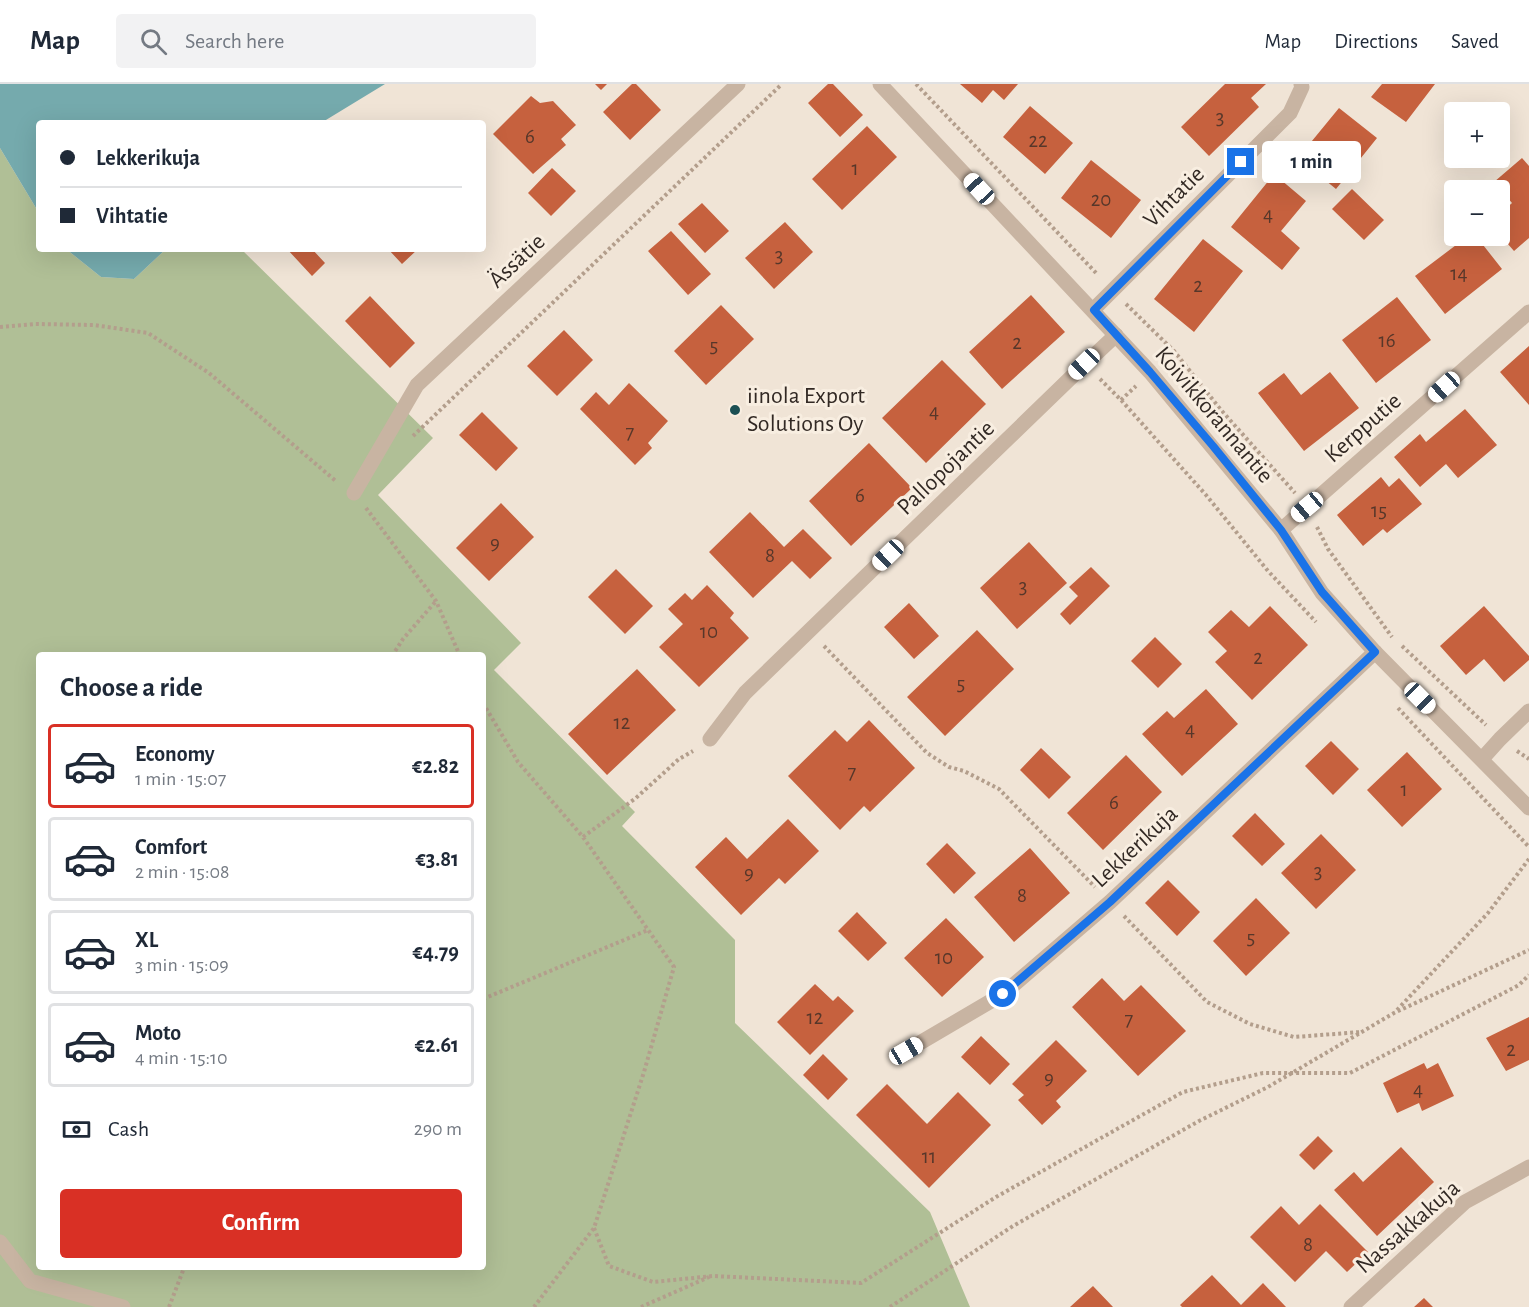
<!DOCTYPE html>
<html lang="en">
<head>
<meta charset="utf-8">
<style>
  body { margin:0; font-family:"Alegreya Sans",sans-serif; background:#f2f2f3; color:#1f2937; height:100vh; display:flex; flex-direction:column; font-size:22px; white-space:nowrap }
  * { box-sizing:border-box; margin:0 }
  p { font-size:20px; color:#747a83 }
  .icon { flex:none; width:33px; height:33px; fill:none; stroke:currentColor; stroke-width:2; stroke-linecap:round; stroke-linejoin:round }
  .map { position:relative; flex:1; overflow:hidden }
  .side { position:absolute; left:36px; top:568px; width:450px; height:618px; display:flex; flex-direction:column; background:#fff; border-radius:6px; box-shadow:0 6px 24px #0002 }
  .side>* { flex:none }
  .guide { position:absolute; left:36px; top:36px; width:450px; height:132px; border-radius:6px; box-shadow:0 6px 24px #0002; display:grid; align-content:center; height:132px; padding:0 24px; background:#fff }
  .fabs { position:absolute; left:1444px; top:18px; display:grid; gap:12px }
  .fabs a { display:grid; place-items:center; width:66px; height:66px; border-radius:6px; background:#fff; box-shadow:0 6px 24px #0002; font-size:30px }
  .end { position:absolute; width:27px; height:27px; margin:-14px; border:8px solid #1a73e8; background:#fff; box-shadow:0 0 0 3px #fff }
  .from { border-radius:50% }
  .bubble { position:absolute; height:42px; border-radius:6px; background:#fff; box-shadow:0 6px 24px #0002; font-size:20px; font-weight:700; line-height:42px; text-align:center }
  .car { position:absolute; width:18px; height:36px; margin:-18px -9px; border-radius:8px; box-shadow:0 0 4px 2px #0007; background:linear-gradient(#fff 24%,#345 0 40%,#fff 0 76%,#345 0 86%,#fff 0) }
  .guide b { display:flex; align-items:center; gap:21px; height:57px; font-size:22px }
  .guide b+b { border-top:2px solid #e0e1e3 }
  .guide i { width:15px; height:15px; background:#1f2937 }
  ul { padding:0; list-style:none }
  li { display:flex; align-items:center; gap:18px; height:84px; margin:0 12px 9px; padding:0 12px; border:3px solid #e0e1e3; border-radius:6px }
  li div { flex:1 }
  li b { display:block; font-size:22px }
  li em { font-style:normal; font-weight:700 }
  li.on { border-color:#d93025 }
  li>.icon { width:54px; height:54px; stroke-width:1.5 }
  h2 { padding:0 24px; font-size:27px; line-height:72px }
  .pay { display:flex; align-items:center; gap:15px; height:66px; padding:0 24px; font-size:22px }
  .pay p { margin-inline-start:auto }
  .button { display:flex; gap:12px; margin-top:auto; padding:12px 24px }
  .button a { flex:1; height:69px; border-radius:6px; background:#d93025; color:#fff; font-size:24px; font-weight:700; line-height:69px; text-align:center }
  header { display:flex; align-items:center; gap:36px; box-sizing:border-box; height:84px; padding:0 30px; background:#fff; border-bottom:2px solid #e0e1e3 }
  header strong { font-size:28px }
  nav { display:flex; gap:33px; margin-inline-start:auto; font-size:21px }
  .search { width:420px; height:54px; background:#f2f2f3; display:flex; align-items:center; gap:15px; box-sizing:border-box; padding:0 21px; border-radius:6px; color:#747a83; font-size:22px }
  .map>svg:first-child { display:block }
  .green { fill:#b0bf96; fill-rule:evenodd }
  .water { fill:#75aaad }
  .building { fill:#c6613e }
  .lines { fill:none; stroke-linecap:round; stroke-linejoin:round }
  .path { stroke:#b39e8c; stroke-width:4; stroke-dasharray:3 3; stroke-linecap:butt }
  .minor { stroke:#c8b4a2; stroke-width:15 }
  .tertiary { stroke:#c8b4a2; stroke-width:15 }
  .route { stroke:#1a73e8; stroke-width:8 }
  .poi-dot { fill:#1b4f53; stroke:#f8eee1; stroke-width:2 }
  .labels { text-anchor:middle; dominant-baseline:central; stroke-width:6; stroke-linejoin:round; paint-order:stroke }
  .number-label { font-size:21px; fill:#57372a }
  .street-label { font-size:24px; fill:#322924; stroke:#f8eee1 }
  .poi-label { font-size:24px; fill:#322924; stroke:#f8eee1; text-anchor:start }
</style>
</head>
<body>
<header>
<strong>Map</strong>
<div class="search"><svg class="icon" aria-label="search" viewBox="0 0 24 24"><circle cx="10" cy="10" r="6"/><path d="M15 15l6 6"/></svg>Search here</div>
<nav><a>Map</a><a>Directions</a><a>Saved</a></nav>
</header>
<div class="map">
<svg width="1529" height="1223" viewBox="0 0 1529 1223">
  <rect width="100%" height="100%" fill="#f0e4d6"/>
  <path class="green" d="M 0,64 L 39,129 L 39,165 L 66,165 L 101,193 L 134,195 L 166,165 L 241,165 L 433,354 L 378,411 L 521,559 L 494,586 L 635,728 L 622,742 L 735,856 L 735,939 L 930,1128 L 970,1223 L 0,1223 ZM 39,572 L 483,572 L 483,1184 L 39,1184 Z"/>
  <path class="water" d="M 0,0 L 385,0 L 321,39 L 39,39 L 39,129 L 0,64 Z
    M 66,165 L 166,165 L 134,195 L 101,193 Z"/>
  <path class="building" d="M 595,0 L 607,0 L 601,6 Z
    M 632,0 L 636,0 L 661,26 L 630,56 L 603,28 Z
    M 828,0 L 833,0 L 863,31 L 840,53 L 808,19 Z
    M 960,0 L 1018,0 L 1004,16 L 993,6 L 982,19 Z
    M 1225,0 L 1266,0 L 1251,14 L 1259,23 L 1209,72 L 1181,43 Z
    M 1382,0 L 1435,0 L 1406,38 L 1371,13 Z
    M 531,12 L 540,19 L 553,17 L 576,41 L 561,55 L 566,61 L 533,90 L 493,50 Z
    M 1030,22 L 1073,59 L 1045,90 L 1003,53 Z
    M 1339,24 L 1377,54 L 1336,105 L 1298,74 Z
    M 867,42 L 897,73 L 842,126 L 812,95 Z
    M 1522,74 L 1529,82 L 1529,154 L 1514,167 L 1500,151 L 1500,130 L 1512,119 L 1494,98 Z
    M 1091,76 L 1141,116 L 1111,154 L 1061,114 Z
    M 552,84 L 576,107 L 551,132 L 528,109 Z
    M 1274,90 L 1306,117 L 1281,147 L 1300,164 L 1282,186 L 1231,143 Z
    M 1352,105 L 1384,136 L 1364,156 L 1332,125 Z
    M 702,119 L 729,147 L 705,169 L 678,140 Z
    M 785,138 L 813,168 L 774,205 L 745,174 Z
    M 671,147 L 711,190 L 688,211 L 648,167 Z
    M 1468,152 L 1476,152 L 1502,185 L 1445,230 L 1415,192 Z
    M 1203,155 L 1243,187 L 1194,248 L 1154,215 Z
    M 287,165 L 312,165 L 325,179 L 312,192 Z
    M 388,165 L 418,165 L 402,180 Z
    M 1031,211 L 1065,248 L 1002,305 L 969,268 Z
    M 370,212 L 415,259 L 390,284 L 345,237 Z
    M 1397,213 L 1431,256 L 1376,299 L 1342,256 Z
    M 721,221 L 754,255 L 706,301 L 674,267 Z
    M 564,246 L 593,276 L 557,312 L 527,282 Z
    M 1529,262 L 1529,321 L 1500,288 Z
    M 942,276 L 986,320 L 926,379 L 882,334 Z
    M 1330,288 L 1359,324 L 1304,367 L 1258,309 L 1284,289 L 1301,311 Z
    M 629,299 L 668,337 L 648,359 L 652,364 L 635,381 L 580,325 L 596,308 L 609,321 Z
    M 1465,325 L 1497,361 L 1458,394 L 1446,380 L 1420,403 L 1394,373 L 1420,350 L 1426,358 Z
    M 482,328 L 518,364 L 496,387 L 459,351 Z
    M 869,359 L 912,404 L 851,462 L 809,417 Z
    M 1381,393 L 1389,403 L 1399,394 L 1422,420 L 1387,449 L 1383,445 L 1363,462 L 1337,431 Z
    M 501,419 L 534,453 L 489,497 L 456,464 Z
    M 750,428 L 784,463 L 803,445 L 832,474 L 810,495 L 792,477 L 753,514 L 709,468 Z
    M 1029,458 L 1067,499 L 1017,545 L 980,504 Z
    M 1091,483 L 1110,502 L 1070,541 L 1060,530 L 1078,512 L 1069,503 Z
    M 616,485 L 653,522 L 625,550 L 588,513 Z
    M 707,501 L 734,529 L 730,534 L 749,554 L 699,603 L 659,563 L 683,540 L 668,525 L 685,509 L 692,516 Z
    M 909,519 L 939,552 L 914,575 L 884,543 Z
    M 1270,522 L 1308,561 L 1252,616 L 1215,578 L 1227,567 L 1208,548 L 1231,526 L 1249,543 Z
    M 1484,522 L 1529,572 L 1529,576 L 1504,598 L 1484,575 L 1466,591 L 1440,562 Z
    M 977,546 L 1014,585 L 945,652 L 907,613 Z
    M 1155,553 L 1182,580 L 1158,604 L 1131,577 Z
    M 637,585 L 676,626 L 607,691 L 568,650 Z
    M 1206,605 L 1238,640 L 1182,692 L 1142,650 L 1167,627 L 1174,634 Z
    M 869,636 L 915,684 L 870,728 L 864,722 L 840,746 L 788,692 L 835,646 L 847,658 Z
    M 1331,657 L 1359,685 L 1333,711 L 1305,682 Z
    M 1041,664 L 1071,693 L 1049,715 L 1020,686 Z
    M 1407,668 L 1442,705 L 1402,743 L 1367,706 Z
    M 1126,671 L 1162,708 L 1103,766 L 1067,729 Z
    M 1255,729 L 1285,760 L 1262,782 L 1232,752 Z
    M 788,735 L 819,767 L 785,800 L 779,794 L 741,831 L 695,783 L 726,753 L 747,775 Z
    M 1321,750 L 1356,786 L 1316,825 L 1281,789 Z
    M 947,759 L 976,789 L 954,810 L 926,780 Z
    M 1030,764 L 1070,809 L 1014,858 L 974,813 Z
    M 1168,796 L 1200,828 L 1177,852 L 1145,819 Z
    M 1256,814 L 1290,849 L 1246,892 L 1213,857 Z
    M 857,828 L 887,859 L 868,877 L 838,847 Z
    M 946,834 L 984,873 L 942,913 L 904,874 Z
    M 1102,894 L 1124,917 L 1141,901 L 1186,947 L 1138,992 L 1072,923 Z
    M 815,900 L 833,917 L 838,912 L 854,927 L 810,971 L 777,938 Z
    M 1529,933 L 1529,976 L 1506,987 L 1486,954 Z
    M 981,952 L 1010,980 L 990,1001 L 961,973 Z
    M 1056,956 L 1087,987 L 1056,1017 L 1061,1023 L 1042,1041 L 1018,1016 L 1024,1011 L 1012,1000 Z
    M 823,970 L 848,995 L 828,1016 L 803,991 Z
    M 1424,979 L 1427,985 L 1438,979 L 1454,1012 L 1422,1027 L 1419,1019 L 1397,1029 L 1383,999 Z
    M 887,1000 L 927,1040 L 958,1008 L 991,1041 L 929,1104 L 856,1031 Z
    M 1318,1052 L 1333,1067 L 1314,1086 L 1299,1071 Z
    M 1401,1063 L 1434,1098 L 1377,1152 L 1334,1106 L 1354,1088 L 1363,1098 Z
    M 1320,1120 L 1368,1168 L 1347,1188 L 1326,1167 L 1295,1198 L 1250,1153 L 1281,1122 L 1299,1141 Z
    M 1212,1191 L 1241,1221 L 1263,1199 L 1286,1223 L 1182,1223 L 1180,1221 Z
    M 1093,1202 L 1113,1223 L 1070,1223 Z
    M 1424,1214 L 1433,1223 L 1414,1223 Z"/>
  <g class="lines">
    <path class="path" d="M 916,0 L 1098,191
      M 1126,220 L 1174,267 L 1221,326 L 1295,409
      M 0,243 L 35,240 L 94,241 L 148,249 L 209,289 L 337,398
      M 1100,295 L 1121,316 L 1206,411 L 1268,487 L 1316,538
      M 1121,316 L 1136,302
      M 413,352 L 782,0
      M 366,424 L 436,517 L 460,572
      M 1317,443 L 1328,465 L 1392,553
      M 824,562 L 927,669 L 949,683 L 964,687 L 999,705 L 1095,803
      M 1402,562 L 1486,641
      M 392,572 L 403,555 L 436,517
      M 483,619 L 518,678 L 583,753 L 674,883 L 644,988 L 594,1144 L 534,1223
      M 1398,624 L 1529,763
      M 1517,667 L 1529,675
      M 583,753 L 636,714 L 679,675 L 693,667
      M 1124,832 L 1207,918 L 1250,940 L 1294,953 L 1361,948
      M 483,915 L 648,846
      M 1397,926 L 1488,829 L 1529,775
      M 594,1144 L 609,1182 L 653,1198 L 713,1192 L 861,1199 L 996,1113 L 1183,1008 L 1263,989 L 1350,989 L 1519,901 L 1529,891
      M 169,1223 L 184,1184
      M 641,1223 L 709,1193
      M 890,1223 L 1013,1142 L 1199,1037 L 1268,1003 L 1394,929 L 1529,866"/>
    <path class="minor" d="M 1093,226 L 1290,29 L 1302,3 L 1301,0
      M 354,409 L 417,301 L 738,0
      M 1281,446 L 1529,228
      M 710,655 L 745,609 L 1085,280 L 1116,251
      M 1482,675 L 1500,655 L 1529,627
      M 906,967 L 1003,910 L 1110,818 L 1375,568
      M 0,1158 L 30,1197 L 123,1223
      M 1351,1223 L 1465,1118 L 1529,1083"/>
    <path class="tertiary" d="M 880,0 L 1150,288 L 1281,446 L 1322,509 L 1375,568 L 1529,724"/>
  </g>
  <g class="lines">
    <path class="route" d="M 1003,910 L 1110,818 L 1375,568 L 1322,508 L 1281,446 L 1213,362 L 1150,288 L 1094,226 L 1241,78"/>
  </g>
  <circle class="poi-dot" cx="735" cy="326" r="6"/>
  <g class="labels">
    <g class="number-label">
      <text x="1220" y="33">3</text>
      <text x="530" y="52">6</text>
      <text x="1038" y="56">22</text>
      <text x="855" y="84">1</text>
      <text x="1101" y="115">20</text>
      <text x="1268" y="130">4</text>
      <text x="779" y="171">3</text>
      <text x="1459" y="189">14</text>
      <text x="1198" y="201">2</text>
      <text x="1387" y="256">16</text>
      <text x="1017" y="258">2</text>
      <text x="714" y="261">5</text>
      <text x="934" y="327">4</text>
      <text x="630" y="348">7</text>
      <text x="860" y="411">6</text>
      <text x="1379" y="426">15</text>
      <text x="495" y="458">9</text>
      <text x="770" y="471">8</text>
      <text x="1023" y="502">3</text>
      <text x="709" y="547">10</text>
      <text x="1258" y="573">2</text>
      <text x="961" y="599">5</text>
      <text x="622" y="638">12</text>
      <text x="1190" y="645">4</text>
      <text x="852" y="688">7</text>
      <text x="1404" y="705">1</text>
      <text x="1114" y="718">6</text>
      <text x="1318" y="787">3</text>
      <text x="749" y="788">9</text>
      <text x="1022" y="811">8</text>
      <text x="1251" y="853">5</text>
      <text x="944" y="873">10</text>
      <text x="815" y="933">12</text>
      <text x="1129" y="935">7</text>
      <text x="1511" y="965">2</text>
      <text x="1049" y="993">9</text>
      <text x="1418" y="1005">4</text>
      <text x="929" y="1072">11</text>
      <text x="1308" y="1160">8</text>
    </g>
    <g class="street-label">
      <text transform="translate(1174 113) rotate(-45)">Vihtatie</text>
      <text transform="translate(517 177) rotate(-43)">Ässätie</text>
      <text transform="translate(1214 331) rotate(50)">Koivikkorannantie</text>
      <text transform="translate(1363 344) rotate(-41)">Kerpputie</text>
      <text transform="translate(946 384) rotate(-44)">Pallopojantie</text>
      <text transform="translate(1135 763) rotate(-43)">Lekkerikuja</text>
      <text transform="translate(1408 1143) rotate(-41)">Nassakkakuja</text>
    </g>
    <g class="poi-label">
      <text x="747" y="312">iinola Export<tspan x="747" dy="28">Solutions Oy</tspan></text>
    </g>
  </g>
</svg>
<div class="fabs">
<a>+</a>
<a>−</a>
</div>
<i class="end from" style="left:1003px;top:910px"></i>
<i class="end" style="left:1241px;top:78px"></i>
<div class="bubble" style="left:1262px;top:57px;width:99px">1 min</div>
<i class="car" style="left:979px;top:105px;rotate:317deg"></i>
<i class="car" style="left:1084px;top:280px;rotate:226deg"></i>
<i class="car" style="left:1444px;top:303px;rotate:228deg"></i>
<i class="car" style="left:1307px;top:423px;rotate:230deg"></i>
<i class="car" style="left:888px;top:471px;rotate:226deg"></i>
<i class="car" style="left:1420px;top:614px;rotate:135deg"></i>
<i class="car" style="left:906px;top:967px;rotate:60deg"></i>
<div class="guide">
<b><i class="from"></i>Lekkerikuja</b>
<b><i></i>Vihtatie</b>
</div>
<section class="side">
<h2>Choose a ride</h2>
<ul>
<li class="on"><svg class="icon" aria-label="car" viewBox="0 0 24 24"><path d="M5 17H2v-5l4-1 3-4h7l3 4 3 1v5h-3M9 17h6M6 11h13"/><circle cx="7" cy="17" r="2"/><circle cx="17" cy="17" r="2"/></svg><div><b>Economy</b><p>1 min · 15:07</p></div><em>€2.82</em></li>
<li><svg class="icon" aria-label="car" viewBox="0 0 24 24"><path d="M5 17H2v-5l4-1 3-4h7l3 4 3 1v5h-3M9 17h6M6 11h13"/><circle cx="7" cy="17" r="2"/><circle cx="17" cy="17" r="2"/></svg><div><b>Comfort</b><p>2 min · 15:08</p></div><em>€3.81</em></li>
<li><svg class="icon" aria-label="car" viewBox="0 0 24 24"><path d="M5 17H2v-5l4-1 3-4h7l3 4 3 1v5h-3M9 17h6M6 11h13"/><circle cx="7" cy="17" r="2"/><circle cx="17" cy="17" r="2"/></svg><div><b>XL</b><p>3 min · 15:09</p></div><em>€4.79</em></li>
<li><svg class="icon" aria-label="car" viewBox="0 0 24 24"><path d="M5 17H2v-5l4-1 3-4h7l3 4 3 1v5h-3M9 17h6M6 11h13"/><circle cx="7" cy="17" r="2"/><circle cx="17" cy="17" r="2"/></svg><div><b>Moto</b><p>4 min · 15:10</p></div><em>€2.61</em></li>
</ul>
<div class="pay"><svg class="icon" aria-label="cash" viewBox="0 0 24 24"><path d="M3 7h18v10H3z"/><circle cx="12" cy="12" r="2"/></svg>Cash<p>290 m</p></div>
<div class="button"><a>Confirm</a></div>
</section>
</div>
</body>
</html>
